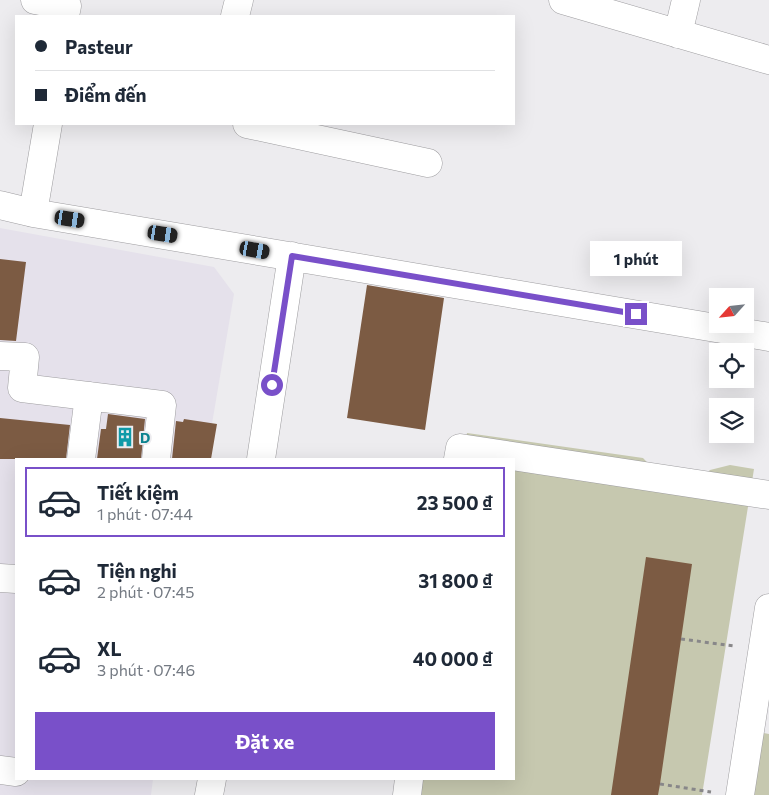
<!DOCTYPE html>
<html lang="vi">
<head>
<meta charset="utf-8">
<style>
  body { margin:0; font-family:Commissioner,sans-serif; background:#f6f6f7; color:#1f2937; height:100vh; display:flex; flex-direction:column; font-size:19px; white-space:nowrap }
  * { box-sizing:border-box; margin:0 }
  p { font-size:16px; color:#747a83 }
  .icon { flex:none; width:28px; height:28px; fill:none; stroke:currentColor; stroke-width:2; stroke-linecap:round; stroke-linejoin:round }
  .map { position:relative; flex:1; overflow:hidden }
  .details { position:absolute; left:15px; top:458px; width:500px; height:322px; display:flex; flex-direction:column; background:#fff; border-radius:0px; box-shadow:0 5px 20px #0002 }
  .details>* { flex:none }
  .top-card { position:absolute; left:15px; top:15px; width:500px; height:110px; border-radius:0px; box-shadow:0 5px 20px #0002; display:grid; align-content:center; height:110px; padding:0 20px; background:#fff }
  .needle { width:32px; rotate:243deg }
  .tools { position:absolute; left:709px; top:288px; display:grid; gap:10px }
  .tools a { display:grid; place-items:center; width:45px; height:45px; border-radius:0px; background:#fff; box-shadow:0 5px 20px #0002; font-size:25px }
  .end { position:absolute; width:22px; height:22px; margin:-11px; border:6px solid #7950c9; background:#fff; box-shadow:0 0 0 2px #fff }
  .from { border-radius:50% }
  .bubble { position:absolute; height:35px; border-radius:0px; background:#fff; box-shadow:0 5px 20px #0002; font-size:16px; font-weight:700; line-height:35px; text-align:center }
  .car { position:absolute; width:15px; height:30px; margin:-15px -8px; border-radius:6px; box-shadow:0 0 4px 1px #0007; background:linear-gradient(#222 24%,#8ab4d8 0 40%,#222 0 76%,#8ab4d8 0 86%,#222 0) }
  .top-card b { display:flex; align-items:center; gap:18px; height:48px; font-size:19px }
  .top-card b+b { border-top:1px solid #e0e1e3 }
  .top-card i { width:12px; height:12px; background:#1f2937 }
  ul { padding:9px 0 0; list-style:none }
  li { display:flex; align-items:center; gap:15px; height:70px; margin:0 10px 8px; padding:0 10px; border:2px solid transparent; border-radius:0px }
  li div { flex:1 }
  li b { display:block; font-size:19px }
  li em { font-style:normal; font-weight:700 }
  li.on { border-color:#7950c9 }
  li>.icon { width:45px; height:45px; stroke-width:1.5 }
  .button { display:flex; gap:10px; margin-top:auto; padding:10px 20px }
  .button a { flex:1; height:58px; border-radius:0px; background:#7950c9; color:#fff; font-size:20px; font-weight:700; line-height:58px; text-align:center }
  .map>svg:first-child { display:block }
  .built { fill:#e5e1eb }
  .green { fill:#c6c8af }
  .building { fill:#7c5b43 }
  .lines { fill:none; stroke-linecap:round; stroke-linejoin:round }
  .minor-casing { stroke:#9e9da0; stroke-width:29 }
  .path { stroke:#888789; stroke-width:3; stroke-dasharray:4 4; stroke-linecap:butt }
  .minor { stroke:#fff; stroke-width:28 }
  .route { stroke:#7950c9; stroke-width:6 }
  .labels { text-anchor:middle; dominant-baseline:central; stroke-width:4; stroke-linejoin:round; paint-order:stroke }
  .culture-label { font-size:14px; font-weight:bold; fill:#0d838f; stroke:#edecef; text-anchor:start }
</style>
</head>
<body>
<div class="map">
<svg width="769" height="795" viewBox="0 0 769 795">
  <rect width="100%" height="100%" fill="#edecef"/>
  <path class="built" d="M 0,228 L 214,267 L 234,294 L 206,459 L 16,459 L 16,779 L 153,779 L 151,795 L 0,795 Z"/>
  <path class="green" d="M 467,433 L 643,458 L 663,479 L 701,478 L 710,470 L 730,465 L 754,469 L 702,795 L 414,795 L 416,779 L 514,779 L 514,459 L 463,459 Z
    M 742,729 L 769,734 L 769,795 L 732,795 Z"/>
  <path class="building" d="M 0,259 L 26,262 L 16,341 L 0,340 Z
    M 367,285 L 444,298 L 425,430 L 347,418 Z
    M 108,414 L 145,419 L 141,459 L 97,459 L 101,429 L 106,429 Z
    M 0,418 L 70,425 L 66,459 L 0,459 Z
    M 184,419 L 217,424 L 211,459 L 172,459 L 176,421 L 183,422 Z
    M 646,557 L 692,564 L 660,784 L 658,795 L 611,795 Z"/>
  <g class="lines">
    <defs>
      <path id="minor" d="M 35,0 L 67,6 L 65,16
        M 563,0 L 769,60
        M 235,16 L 239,0
        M 678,34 L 686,0
        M 247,124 L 428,163
        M 0,205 L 33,213 L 769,337
        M 33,213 L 48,124
        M 0,356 L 25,357 L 22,388 L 162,405 L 156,459
        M 81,459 L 89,396
        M 261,459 L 292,256
        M 458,459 L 460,448 L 769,495
        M 0,578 L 16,579
        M 0,770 L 16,772
        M 209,795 L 212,779
        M 407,795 L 409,779
        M 740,795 L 769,608"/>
    </defs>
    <use href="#minor" class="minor-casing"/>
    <path class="path" d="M 681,639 L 734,646
      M 660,784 L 711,792"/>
    <use href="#minor" class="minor"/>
  </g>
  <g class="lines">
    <path class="route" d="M 272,385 L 292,256 L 636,314"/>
  </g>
  <defs>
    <symbol id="building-bare" viewBox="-9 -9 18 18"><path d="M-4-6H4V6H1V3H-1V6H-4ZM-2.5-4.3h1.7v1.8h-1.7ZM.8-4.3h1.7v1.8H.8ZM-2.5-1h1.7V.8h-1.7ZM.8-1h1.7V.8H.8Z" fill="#0f9aa8" stroke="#edecef" stroke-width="2.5" paint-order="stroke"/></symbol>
  </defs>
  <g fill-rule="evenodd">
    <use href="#building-bare" x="111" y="423" width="28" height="28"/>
  </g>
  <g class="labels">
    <g class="culture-label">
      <text x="140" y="437">D</text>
    </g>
  </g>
</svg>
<div class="tools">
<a><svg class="needle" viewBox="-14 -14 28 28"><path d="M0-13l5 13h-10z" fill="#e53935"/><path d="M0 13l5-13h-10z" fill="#747a83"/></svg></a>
<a><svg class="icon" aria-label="locate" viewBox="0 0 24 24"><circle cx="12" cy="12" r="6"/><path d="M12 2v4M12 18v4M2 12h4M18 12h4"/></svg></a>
<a><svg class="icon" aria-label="layers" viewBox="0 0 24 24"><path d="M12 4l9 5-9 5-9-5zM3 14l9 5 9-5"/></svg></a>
</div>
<i class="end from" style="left:272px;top:385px"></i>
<i class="end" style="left:636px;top:314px"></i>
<div class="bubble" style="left:590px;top:241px;width:92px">1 phút</div>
<i class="car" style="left:70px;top:219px;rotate:99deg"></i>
<i class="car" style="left:163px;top:234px;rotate:99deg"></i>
<i class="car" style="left:255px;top:250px;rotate:100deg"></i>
<div class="top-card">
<b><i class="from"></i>Pasteur</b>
<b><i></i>Điểm đến</b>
</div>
<section class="details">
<ul>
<li class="on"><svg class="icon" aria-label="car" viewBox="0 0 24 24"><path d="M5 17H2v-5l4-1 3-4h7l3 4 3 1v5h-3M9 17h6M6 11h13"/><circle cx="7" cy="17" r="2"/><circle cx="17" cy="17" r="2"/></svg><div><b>Tiết kiệm</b><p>1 phút · 07:44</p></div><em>23 500 ₫</em></li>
<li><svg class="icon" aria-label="car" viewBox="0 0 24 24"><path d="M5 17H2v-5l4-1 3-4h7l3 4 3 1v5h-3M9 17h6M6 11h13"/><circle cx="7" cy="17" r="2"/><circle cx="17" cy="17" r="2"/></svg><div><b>Tiện nghi</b><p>2 phút · 07:45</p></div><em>31 800 ₫</em></li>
<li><svg class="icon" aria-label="car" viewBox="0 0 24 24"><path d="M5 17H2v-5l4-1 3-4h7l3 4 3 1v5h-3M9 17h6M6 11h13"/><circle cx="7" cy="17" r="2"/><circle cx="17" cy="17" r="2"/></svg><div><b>XL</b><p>3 phút · 07:46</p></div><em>40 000 ₫</em></li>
</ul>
<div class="button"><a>Đặt xe</a></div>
</section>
</div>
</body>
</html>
